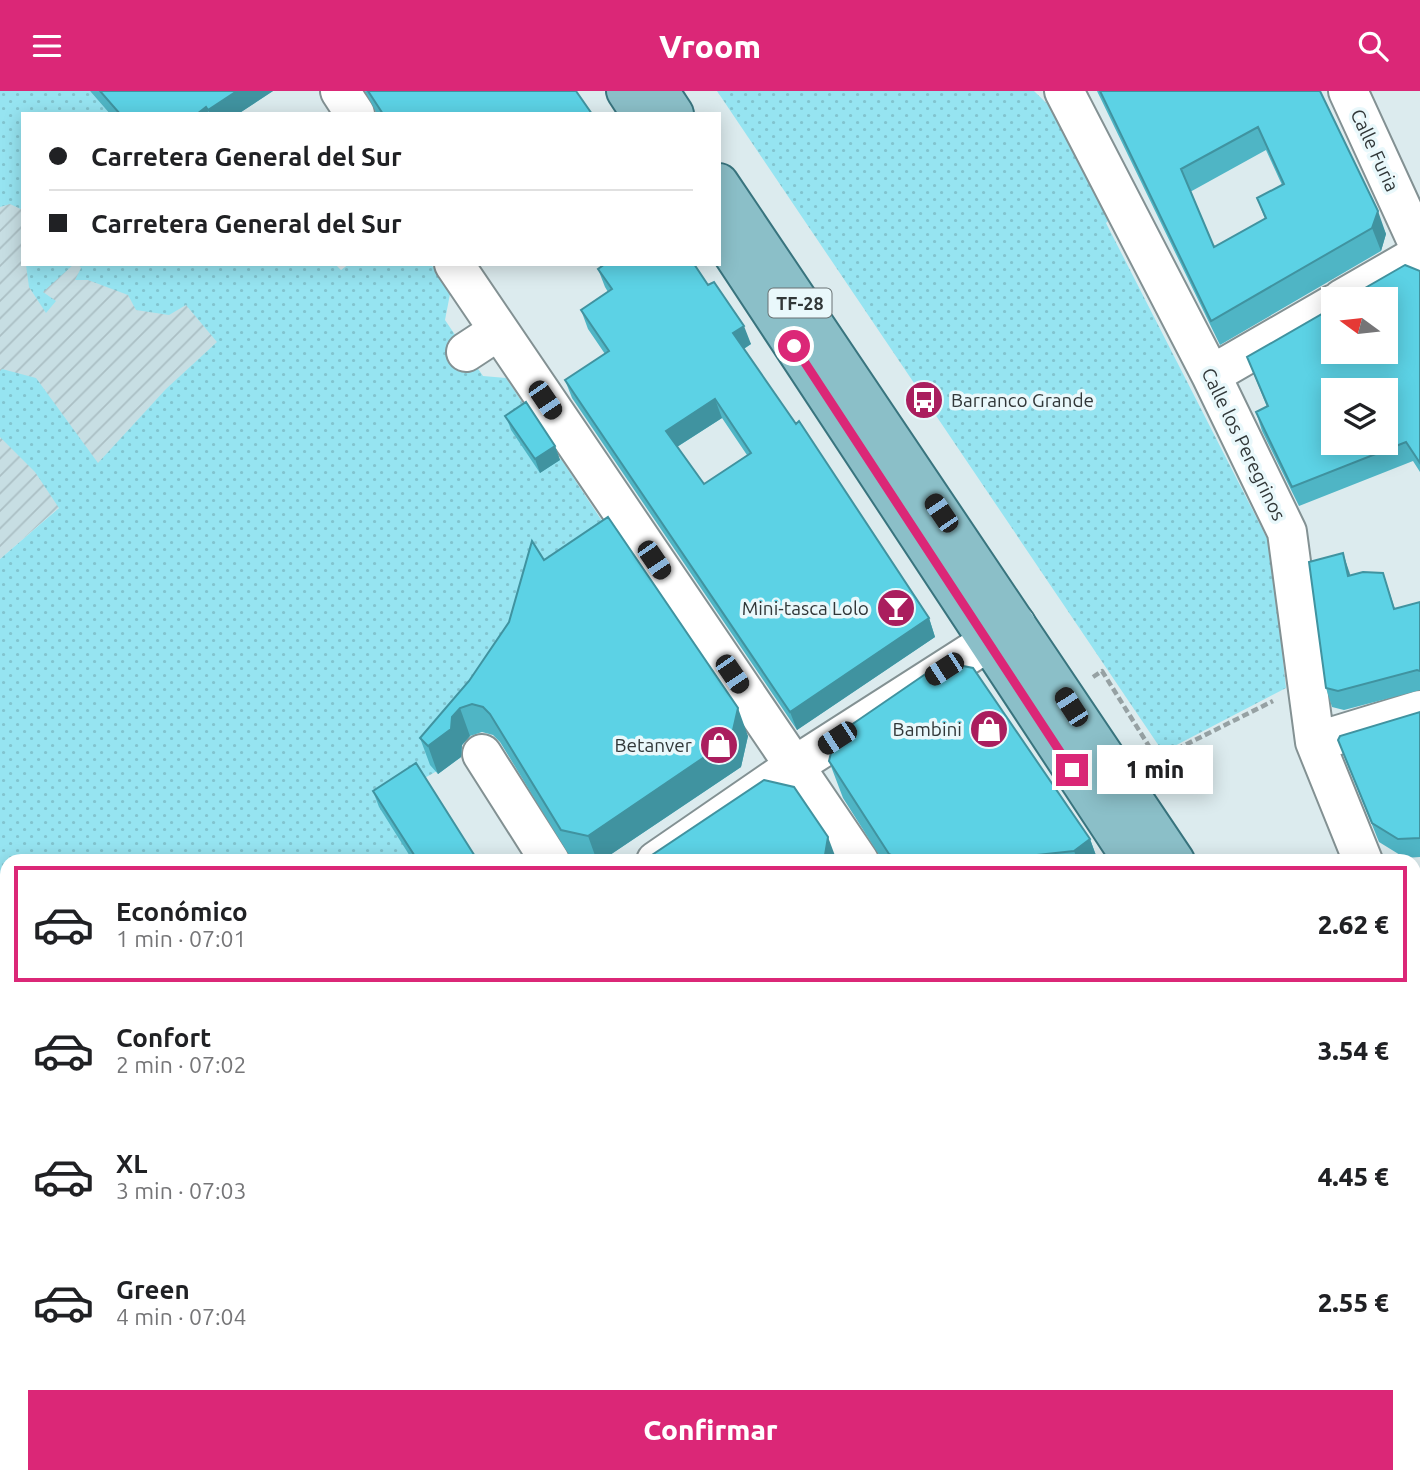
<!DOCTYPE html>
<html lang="es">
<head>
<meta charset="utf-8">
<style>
  body { margin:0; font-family:Ubuntu,sans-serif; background:#f2f2f2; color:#202124; height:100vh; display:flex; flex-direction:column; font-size:26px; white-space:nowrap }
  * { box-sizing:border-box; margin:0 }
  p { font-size:23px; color:#757577 }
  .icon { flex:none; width:38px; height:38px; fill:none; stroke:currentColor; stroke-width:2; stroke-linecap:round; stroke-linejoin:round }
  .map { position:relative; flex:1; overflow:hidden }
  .details { position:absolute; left:0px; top:763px; width:1421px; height:630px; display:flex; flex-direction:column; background:#fff; border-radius:21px 21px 0 0; box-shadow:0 4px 18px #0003 }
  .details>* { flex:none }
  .hud { position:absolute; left:21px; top:21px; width:700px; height:154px; border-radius:0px; box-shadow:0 4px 18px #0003; display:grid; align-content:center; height:154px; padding:0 28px; background:#fff }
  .needle { width:46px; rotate:285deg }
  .controls { position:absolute; left:1321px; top:196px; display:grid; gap:14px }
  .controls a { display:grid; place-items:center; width:77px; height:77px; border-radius:0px; background:#fff; box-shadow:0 4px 18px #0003; font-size:35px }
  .end { position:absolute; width:32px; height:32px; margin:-16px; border:9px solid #db2777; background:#fff; box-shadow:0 0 0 4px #fff }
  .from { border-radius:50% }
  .bubble { position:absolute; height:49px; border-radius:0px; background:#fff; box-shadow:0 4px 18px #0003; font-size:23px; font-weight:800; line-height:49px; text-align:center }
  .car { position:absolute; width:21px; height:42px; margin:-21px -10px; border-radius:9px; box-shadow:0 0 5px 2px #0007; background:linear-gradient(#222 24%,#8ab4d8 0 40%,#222 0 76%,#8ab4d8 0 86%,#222 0) }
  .hud b { display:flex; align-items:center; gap:24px; height:66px; font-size:26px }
  .hud b+b { border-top:2px solid #e0e0e0 }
  .hud i { width:18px; height:18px; background:#202124 }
  ul { padding:12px 0 0; list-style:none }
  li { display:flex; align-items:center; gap:21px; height:116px; margin:0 14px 10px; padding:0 14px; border:4px solid transparent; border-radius:0px }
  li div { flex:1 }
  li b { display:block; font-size:26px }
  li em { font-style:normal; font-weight:800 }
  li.current { border-color:#db2777 }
  li>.icon { width:63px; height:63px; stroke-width:1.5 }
  .button { display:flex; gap:14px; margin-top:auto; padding:14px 28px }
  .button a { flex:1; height:80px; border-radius:0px; background:#db2777; color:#fff; font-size:28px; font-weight:800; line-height:80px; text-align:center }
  header { display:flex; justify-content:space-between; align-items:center; height:91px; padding:0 28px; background:#db2777; color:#fff; font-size:32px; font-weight:800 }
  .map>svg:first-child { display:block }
  .built { fill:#c7dee3 }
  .industrial { fill:url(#industrial-furrows) }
  .grass { fill:url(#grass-dots) }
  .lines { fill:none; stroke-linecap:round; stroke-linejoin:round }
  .minor-casing { stroke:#839193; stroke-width:42 }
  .major-casing { stroke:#39747e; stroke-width:42 }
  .path { stroke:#96a1a3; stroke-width:4.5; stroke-dasharray:7 3.5; stroke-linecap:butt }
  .minor { stroke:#fff; stroke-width:38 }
  .major { stroke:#8bbfc8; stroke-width:38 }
  .wall { fill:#4fb5c5; fill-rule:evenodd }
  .shaded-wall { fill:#4093a0 }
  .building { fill:#5cd2e5; stroke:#4093a0; stroke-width:2; fill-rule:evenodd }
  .route { stroke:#db2777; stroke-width:9 }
  .labels { text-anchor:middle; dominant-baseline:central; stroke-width:7; stroke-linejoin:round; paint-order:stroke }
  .shield { fill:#e9f8fb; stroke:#687172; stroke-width:2 }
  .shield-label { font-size:18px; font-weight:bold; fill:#313738 }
  .street-label { font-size:19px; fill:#313738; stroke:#e9f8fb }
  .poi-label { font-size:19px; fill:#313738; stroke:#e9f8fb; text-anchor:end }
</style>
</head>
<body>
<header><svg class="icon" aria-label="menu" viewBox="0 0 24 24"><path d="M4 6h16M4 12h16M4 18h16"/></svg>Vroom<svg class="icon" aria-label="search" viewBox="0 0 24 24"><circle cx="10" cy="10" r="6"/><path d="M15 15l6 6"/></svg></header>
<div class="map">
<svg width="1420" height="1393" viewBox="0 0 1420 1393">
  <defs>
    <pattern id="industrial-furrows" width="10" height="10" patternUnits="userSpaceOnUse" patternTransform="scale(1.75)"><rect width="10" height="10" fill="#c7dee3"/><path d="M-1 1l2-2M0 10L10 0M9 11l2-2" fill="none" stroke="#abbfc4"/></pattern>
    <pattern id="grass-dots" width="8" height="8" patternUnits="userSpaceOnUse" patternTransform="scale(1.75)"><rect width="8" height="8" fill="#96e4f1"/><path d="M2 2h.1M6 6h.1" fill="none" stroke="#82c4cf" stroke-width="1.8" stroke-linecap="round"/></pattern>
  </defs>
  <rect width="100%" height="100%" fill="#dcebee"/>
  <path class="built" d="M 160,1386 L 686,1386 L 690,1393 L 161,1393 Z"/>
  <path class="industrial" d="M 0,92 L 23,108 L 23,173 L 115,173 L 170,195 L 244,255 L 0,468 Z"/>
  <path class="grass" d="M 0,0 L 90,0 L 110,23 L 23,23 L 23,119 L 10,113 L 0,116 Z
    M 717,0 L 1034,0 L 1073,38 L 1114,124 L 1106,132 L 1271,455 L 1286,597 L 1163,661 Z
    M 74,173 L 43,201 L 56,210 L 46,222 L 29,196 L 26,174 Z
    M 78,173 L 335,173 L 341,179 L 349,173 L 431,173 L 450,203 L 445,229 L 483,285 L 506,287 L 531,324 L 540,382 L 561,368 L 608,439 L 450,652 L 460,667 L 414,693 L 414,770 L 7,770 L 7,839 L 0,837 L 0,468 L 59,417 L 35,381 L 0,346 L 0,280 L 2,278 L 36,287 L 98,372 L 166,298 L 217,251 L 186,214 L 169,224 L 136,219 L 128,204 L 88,189 L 75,189 L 81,177 Z
    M 7,943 L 7,1292 L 0,1281 L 0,950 Z
    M 65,1386 L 160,1386 L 161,1393 L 69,1393 Z"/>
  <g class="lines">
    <defs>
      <path id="minor" d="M 340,0 L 355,23
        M 1064,0 L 1211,284 L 1287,441 L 1315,651 L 1363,770
        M 1348,0 L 1420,157
        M 454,173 L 859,770
        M 1342,208 L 1420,163
        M 466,261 L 498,240
        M 1211,284 L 1334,213
        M 1315,651 L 1420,619
        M 482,663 L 550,770
        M 656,770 L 794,675 L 1016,533
        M 1414,810 L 1420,810
        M 1414,896 L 1420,911
        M 0,1315 L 7,1327
        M 38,1386 L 38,1393
        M 714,1386 L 718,1393
        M 974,1386 L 978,1393
        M 1206,1393 L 1212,1386"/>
      <path id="major" d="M 626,0 L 641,23
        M 659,0 L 674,23
        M 719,92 L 1175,770
        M 719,142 L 1133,770
        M 1414,1123 L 1420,1132
        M 1414,1188 L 1420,1198"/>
    </defs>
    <use href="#minor" class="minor-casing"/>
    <use href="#major" class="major-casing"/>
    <path class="path" d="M 1093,586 L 1102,580 L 1157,668 L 1273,610
      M 0,842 L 7,844
      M 0,991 L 7,972
      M 0,1166 L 7,1201
      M 87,1386 L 94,1393
      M 128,1393 L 131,1386"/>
    <use href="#minor" class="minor"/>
    <use href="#major" class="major"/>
  </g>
  <path class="wall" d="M 90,0 L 273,0 L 238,23 L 110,23 Z
    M 365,0 L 576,0 L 592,23 L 377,23 Z
    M 1097,0 L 1320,0 L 1386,143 L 1381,160 L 1220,254 ZM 1266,59 L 1282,94 L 1257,107 L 1265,128 L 1214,156 L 1190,101 Z
    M 598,178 L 708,194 L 751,253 L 744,258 L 929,527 L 935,546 L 797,639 L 572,307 L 565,289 L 605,263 L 588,238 L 581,219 L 608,201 L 605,196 ZM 722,327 L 747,364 L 704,393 L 677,356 Z
    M 1420,180 L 1420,381 L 1413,370 L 1299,415 L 1262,340 L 1256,321 L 1267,316 L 1247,266 Z
    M 506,325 L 555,355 L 560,369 L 540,382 L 511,339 Z
    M 544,469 L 748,645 L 741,676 L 601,770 L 586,770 L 571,767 L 500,651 L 493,644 L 482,641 L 470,645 L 462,654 L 461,666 L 438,683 L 430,674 L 420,647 L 469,590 L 509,531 Z
    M 1349,480 L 1350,484 L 1383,482 L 1395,518 L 1420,511 L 1420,599 L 1344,619 L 1332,616 L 1326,597 Z
    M 1420,621 L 1420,766 L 1405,767 L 1379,751 L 1338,649 Z
    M 829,670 L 1090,748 L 1098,770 L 883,770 L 843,707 Z
    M 373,700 L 478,770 L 413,770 L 379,716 Z
    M 1420,838 L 1420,862 L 1414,847 Z"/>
  <path class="shaded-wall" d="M 237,0 L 273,0 L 238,23 L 210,23 L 208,19 Z
    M 206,16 L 209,23 L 197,23 Z
    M 1378,120 L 1386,143 L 1381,160 L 1372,137 Z
    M 744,235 L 751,253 L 740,260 L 733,242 Z
    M 715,308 L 722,327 L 672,359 L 666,340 Z
    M 555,355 L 560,369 L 540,382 L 535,368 Z
    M 1343,462 L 1349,480 L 1355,504 L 1348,485 Z
    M 929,527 L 935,546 L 797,639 L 790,621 Z
    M 460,617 L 470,645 L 462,654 L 461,666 L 438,683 L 428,655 Z
    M 738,617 L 748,645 L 741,676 L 601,770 L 597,770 L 588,745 Z
    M 828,746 L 837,770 L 824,770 Z
    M 1090,748 L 1098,770 L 1078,770 L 1074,760 Z
    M 1382,1386 L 1389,1386 L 1392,1393 L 1380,1393 Z"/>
  <path class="building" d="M 100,0 L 237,0 L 208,19 L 206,16 L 197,23 L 120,23 Z
    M 368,0 L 576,0 L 592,23 L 383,23 Z
    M 1100,0 L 1320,0 L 1378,120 L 1372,137 L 1211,230 ZM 1258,36 L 1284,93 L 1257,107 L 1266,127 L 1214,156 L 1181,78 Z
    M 605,173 L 694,173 L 708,194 L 714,191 L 744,235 L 733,242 L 796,333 L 799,330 L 929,527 L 790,621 L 565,289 L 609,260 L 581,219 L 612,198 L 598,178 ZM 715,308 L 751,362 L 704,393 L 666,340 Z
    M 1405,174 L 1420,180 L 1420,372 L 1406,351 L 1292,396 L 1256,321 L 1268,315 L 1247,266 L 1334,216 L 1334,261 L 1386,261 L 1386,208 L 1346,208 ZM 1334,299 L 1386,299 L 1386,352 L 1334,352 Z
    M 526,311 L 555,355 L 535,368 L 505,325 Z
    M 608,426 L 738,617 L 731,648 L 588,745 L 561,739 L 490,623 L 483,616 L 472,613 L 460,617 L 452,626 L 451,638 L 428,655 L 420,647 L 469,590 L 509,531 L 532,450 L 544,469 Z
    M 1343,462 L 1348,485 L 1363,481 L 1383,482 L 1394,518 L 1420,511 L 1420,580 L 1417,579 L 1338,600 L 1326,597 L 1309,471 Z
    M 943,571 L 973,577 L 1090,748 L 1074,760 L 980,770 L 903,770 L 889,763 L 829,670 L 835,645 Z
    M 1420,621 L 1420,747 L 1398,748 L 1372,732 L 1338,649 L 1340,645 Z
    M 416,672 L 478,770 L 418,770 L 373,700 Z
    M 764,689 L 794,696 L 828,746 L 824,770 L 643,770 Z
    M 1420,838 L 1420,855 L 1414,847 Z
    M 434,1386 L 696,1386 L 700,1391 L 706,1393 L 430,1393 L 428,1389 Z
    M 726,1386 L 955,1386 L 959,1391 L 967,1393 L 714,1393 L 721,1391 Z
    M 987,1386 L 1182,1386 L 1184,1388 L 1193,1393 L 974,1393 L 982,1391 Z
    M 1213,1386 L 1382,1386 L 1380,1393 L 1204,1393 Z"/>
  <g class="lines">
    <path class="route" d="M 794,255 L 1072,679"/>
  </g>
  <defs>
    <symbol id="bus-disc" viewBox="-11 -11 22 22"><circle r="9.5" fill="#aa1e5e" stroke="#e9f8fb"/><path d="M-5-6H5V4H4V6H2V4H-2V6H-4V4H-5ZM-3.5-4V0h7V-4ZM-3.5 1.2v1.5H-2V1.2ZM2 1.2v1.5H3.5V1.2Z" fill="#fff"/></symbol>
    <symbol id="bar-disc" viewBox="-11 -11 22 22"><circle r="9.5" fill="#aa1e5e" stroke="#e9f8fb"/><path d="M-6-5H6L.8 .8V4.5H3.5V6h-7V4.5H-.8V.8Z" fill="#fff"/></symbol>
    <symbol id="shop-disc" viewBox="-11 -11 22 22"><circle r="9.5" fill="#aa1e5e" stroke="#e9f8fb"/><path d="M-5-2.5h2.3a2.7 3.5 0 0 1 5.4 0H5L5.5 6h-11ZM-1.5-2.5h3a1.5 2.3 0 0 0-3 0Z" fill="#fff"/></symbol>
  </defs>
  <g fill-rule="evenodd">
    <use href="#bus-disc" x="902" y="287" width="44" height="44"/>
    <use href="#bar-disc" x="874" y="495" width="44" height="44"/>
    <use href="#shop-disc" x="967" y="616" width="44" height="44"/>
    <use href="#shop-disc" x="697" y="632" width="44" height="44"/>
  </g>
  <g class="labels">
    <rect class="shield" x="768.5" y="197.5" width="63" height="29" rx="5"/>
    <g class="shield-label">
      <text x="800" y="212">TF-28</text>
    </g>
    <g class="street-label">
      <text transform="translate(1375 59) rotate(65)">Calle Furia</text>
      <text transform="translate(1244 353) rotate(64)">Calle los Peregrinos</text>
    </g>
    <g class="poi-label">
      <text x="951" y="309" text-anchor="start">Barranco Grande</text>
      <text x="869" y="517">Mini-tasca Lolo</text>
      <text x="962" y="638">Bambini</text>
      <text x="692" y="654">Betanver</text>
    </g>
  </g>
</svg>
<div class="controls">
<a><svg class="needle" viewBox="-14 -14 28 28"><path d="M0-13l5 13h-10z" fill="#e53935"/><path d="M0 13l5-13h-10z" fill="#757577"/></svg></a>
<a><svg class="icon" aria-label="layers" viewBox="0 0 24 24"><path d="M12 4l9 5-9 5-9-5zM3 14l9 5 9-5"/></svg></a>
</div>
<i class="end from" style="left:794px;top:255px"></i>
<i class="end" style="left:1072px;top:679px"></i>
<div class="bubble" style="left:1097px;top:654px;width:116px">1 min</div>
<i class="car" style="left:545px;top:309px;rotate:146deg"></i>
<i class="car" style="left:941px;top:422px;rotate:326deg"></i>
<i class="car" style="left:654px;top:469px;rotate:146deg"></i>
<i class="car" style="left:944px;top:578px;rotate:237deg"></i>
<i class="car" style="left:732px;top:583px;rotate:146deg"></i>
<i class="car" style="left:1071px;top:616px;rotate:327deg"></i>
<i class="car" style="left:837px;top:647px;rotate:237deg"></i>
<div class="hud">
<b><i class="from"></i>Carretera General del Sur</b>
<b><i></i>Carretera General del Sur</b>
</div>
<section class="details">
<ul>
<li class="current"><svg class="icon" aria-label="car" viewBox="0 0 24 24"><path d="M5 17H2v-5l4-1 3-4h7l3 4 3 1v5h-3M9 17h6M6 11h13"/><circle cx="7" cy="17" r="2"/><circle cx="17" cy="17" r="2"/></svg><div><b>Económico</b><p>1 min · 07:01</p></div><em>2.62 €</em></li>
<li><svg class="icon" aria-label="car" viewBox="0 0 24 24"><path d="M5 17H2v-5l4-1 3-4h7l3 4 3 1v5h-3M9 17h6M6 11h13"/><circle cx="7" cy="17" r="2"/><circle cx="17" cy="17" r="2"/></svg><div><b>Confort</b><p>2 min · 07:02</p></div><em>3.54 €</em></li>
<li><svg class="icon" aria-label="car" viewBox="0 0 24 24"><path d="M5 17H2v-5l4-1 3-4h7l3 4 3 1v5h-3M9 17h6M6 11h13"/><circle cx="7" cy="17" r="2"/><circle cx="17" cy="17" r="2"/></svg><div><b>XL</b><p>3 min · 07:03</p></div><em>4.45 €</em></li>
<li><svg class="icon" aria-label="car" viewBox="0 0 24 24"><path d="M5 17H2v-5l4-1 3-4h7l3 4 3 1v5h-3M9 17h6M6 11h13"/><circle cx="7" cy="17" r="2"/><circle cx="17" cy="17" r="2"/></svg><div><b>Green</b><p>4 min · 07:04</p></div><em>2.55 €</em></li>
</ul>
<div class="button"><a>Confirmar</a></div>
</section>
</div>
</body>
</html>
